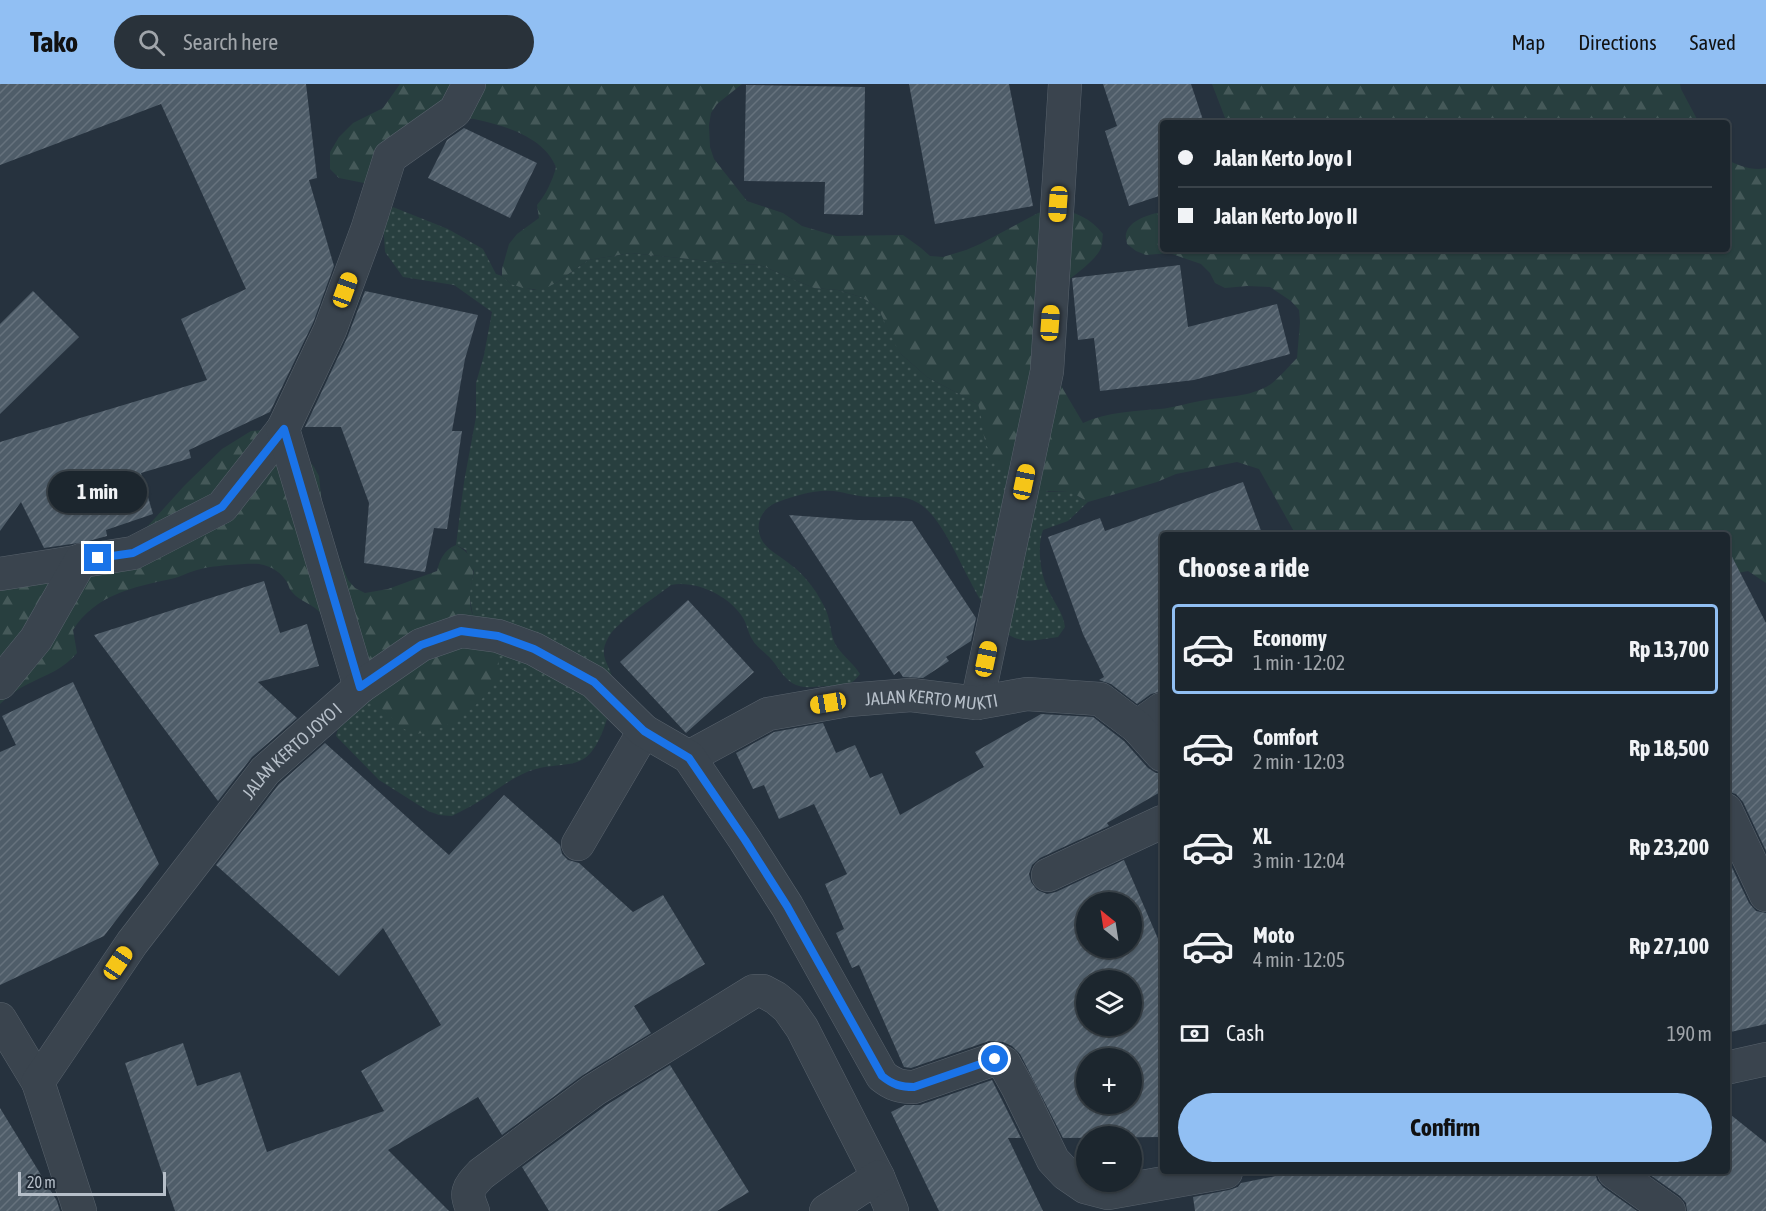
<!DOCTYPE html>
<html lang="en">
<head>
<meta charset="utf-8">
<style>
  body { margin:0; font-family:"Asap Condensed",sans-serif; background:#29323a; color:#f1f3f6; height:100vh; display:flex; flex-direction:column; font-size:22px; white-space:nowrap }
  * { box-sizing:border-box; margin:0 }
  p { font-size:20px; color:#a0a5aa }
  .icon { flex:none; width:33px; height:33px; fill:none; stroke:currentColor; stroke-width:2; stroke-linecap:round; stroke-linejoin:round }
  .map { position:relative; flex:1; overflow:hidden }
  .side { position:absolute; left:1160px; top:448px; width:570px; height:642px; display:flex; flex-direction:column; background:#1c262e; border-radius:6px; box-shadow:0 2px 4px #0004,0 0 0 2px #3a434a }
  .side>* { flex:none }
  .hud { position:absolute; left:1160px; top:36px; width:570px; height:132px; border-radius:6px; box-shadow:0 2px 4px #0004,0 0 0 2px #3a434a; display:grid; align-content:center; height:132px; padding:0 18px; background:#1c262e }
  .needle { width:39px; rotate:330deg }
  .fabs { position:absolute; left:1076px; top:808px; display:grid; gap:12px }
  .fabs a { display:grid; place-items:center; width:66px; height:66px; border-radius:50%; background:#1c262e; box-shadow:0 2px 4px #0004,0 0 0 2px #3a434a; font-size:30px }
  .scale { position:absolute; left:18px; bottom:15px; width:148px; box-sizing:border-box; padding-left:6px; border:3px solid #b6bfc9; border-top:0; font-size:16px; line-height:21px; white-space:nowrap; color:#b6bfc9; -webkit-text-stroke:4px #1f2934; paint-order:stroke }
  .end { position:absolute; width:27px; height:27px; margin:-14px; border:8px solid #1a73e8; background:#fff; box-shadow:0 0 0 3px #fff }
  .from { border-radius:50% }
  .bubble { position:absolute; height:42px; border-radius:21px; background:#1c262e; box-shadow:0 2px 4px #0004,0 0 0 2px #3a434a; font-size:20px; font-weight:700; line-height:42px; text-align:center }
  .car { position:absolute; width:18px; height:36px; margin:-18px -9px; border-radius:8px; box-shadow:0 0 4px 2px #0007; background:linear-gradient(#f5c518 24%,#345 0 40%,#f5c518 0 76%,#345 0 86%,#f5c518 0) }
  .hud b { display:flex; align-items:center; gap:21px; height:57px; font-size:22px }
  .hud b+b { border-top:2px solid #3a434a }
  .hud i { width:15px; height:15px; background:#f1f3f6 }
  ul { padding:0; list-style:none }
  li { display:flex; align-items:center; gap:18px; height:90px; margin:0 12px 9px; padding:0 6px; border:3px solid transparent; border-radius:6px }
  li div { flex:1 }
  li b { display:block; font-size:22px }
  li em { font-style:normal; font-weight:700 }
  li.on { border-color:#91bff3 }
  li>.icon { width:54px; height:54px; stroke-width:1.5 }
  h2 { padding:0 18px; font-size:27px; line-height:72px }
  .pay { display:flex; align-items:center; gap:15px; height:66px; padding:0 18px; font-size:22px }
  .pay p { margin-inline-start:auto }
  .primary-button { display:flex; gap:12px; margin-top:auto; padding:12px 18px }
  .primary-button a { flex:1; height:69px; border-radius:36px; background:#91bff3; color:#111; font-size:24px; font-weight:700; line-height:69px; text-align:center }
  header { display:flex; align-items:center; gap:36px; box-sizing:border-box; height:84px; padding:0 30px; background:#91bff3; color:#111 }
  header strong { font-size:28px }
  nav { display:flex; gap:33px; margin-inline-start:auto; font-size:21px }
  .search { width:420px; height:54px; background:#29323a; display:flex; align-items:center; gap:15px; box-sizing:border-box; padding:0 21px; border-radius:33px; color:#a0a5aa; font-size:22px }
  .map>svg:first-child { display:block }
  .grass { fill:url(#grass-dots) }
  .forest { fill:url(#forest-firs) }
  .building { fill:url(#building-hatch); fill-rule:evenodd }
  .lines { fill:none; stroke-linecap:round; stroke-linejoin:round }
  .minor-casing { stroke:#58626c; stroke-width:34 }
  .minor { stroke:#3a444e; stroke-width:33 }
  .route { stroke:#1a73e8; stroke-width:8 }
  .labels { text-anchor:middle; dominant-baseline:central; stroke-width:5; stroke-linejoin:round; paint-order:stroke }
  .street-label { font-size:18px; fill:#b6bfc9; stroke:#1f2934 }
</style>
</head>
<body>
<header>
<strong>Tako</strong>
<div class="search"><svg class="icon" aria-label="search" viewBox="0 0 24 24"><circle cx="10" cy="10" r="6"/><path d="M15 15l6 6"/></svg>Search here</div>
<nav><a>Map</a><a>Directions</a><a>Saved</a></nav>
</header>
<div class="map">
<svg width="1766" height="1127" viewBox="0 0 1766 1127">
  <defs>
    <pattern id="grass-dots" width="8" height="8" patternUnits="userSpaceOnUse" patternTransform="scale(1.5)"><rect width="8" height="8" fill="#283f3f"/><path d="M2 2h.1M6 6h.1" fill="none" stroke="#455959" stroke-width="1.8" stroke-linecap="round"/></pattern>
    <pattern id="forest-firs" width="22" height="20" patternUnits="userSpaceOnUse" patternTransform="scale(1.5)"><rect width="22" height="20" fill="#283f3f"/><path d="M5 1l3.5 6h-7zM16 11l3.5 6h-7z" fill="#455959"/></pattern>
    <pattern id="building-hatch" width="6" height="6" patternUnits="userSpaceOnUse" patternTransform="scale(1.5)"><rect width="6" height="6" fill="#4f5d69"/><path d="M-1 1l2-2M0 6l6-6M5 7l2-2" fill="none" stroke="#66727d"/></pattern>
  </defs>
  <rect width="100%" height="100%" fill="#26323e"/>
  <path class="grass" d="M 393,123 L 448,145 L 483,165 L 496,190 L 502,192 L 511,200 L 534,206 L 556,199 L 588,176 L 631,169 L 738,180 L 760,181 L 814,204 L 838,206 L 861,213 L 871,219 L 880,228 L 901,270 L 927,293 L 978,320 L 982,332 L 985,357 L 1047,408 L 1070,407 L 1088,418 L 1068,437 L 1043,446 C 1037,462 1040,487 1047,503 C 1053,518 1063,527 1065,543 L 1058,553 C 1047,554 1033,558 1022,556 C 979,549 957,444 920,420 C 902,409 890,414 872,413 C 861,413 850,410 840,408 C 819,404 798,411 778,418 C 761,424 753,442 763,458 C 770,468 782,473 791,481 C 801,488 809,498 816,508 C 820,515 826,524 828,532 C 831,542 831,554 837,563 C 844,573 854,580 860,590 C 849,604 845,602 828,602 C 816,602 803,606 792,599 C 783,593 778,583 771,575 C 765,568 756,563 752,555 C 748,549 747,540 743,534 C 730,512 696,496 671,501 C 656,513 616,538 608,554 C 597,574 611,580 613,598 C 615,615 603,654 592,667 C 579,685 555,679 536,685 C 517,690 501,703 484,714 C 474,721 463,726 452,732 L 439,731 L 428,727 L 379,696 L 336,652 L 341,634 L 473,532 L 469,510 L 474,487 L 466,466 L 456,461 L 464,398 L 476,333 L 476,299 L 484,271 L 492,228 L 454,201 L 403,193 L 385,168 L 383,136 Z"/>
  <path class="forest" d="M 400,0 L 742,0 L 717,20 L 711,29 L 709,41 L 710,63 L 714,75 L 747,117 L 783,129 L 802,142 L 836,152 L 903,151 L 921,164 L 930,172 L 943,173 L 966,166 L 980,160 L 1038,129 C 1063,122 1087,129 1103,150 C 1102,154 1103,159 1101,164 C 1093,182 1053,206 1036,219 L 1033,241 L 1040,266 L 1083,339 C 1107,328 1134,327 1160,325 C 1173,324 1187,319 1200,317 C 1224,312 1250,314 1271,300 C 1280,293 1289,282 1297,274 L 1300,238 L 1299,226 L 1291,217 L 1270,203 L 1247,202 L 1225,204 L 1215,199 L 1210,189 L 1201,180 L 1169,169 L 1146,171 L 1136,167 L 1127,160 C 1127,157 1125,153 1126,150 C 1129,136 1150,130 1162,128 L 1162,165 L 1726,165 L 1727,75 C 1737,82 1754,87 1766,84 L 1766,499 L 1748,487 L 1727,491 L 1726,452 L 1296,451 L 1259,385 L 1237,378 L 1176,390 L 1157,398 L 1088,418 C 1083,415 1077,411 1072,409 C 1066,406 1048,408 1039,407 C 1020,403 990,376 985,357 C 982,345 982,332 978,320 L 927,293 L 901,270 L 895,260 L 880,228 L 871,219 L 861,213 L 838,206 L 814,204 L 760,181 L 738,180 L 631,169 L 588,176 L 556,199 L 541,206 L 523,204 L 511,200 L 502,192 L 502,185 L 509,160 L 517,150 L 539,134 L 537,121 C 545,112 553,96 556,83 C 542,48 489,37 456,32 L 369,100 L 339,94 L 330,85 L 330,68 L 339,53 L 353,39 L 383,24 Z
    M 1212,0 L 1680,0 L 1681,5 L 1699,39 L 1227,39 Z
    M 262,346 L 293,356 L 314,383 L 319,392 L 322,421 L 326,431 L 330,454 L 348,496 L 355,504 L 365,509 L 388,505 L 437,487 C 440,475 444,466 456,461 C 488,479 465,496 471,525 C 475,545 496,559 499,581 C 502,610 441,654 414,649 C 403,647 396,638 389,631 C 381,624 373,617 366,608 C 361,603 358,595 355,589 C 344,569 334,547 321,530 C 314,520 300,518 292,508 C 290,506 289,503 288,500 C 282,489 272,482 259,480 C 250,479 210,482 201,485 C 190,487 181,493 171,495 C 133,503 95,511 73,546 L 77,569 C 64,585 46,591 28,600 C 18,605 8,612 0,620 L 0,479 L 81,476 L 146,444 L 185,401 L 222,365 L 251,347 Z"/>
  <path class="building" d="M 0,0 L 306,0 L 317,94 L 309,96 L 334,182 L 313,239 L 270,328 L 189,366 L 191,374 L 141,389 L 153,430 L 106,446 L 107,452 L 85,458 L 44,464 L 21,418 L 0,447 L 0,358 L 207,296 L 181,235 L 246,205 L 161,20 L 0,81 Z
    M 909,0 L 1009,0 L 1033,122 L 935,140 Z
    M 1103,0 L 1191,0 L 1204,39 L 1162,39 L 1162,111 L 1129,122 L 1105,47 L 1117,42 Z
    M 746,1 L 865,3 L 863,131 L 824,130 L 825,98 L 744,97 Z
    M 464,44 L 537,79 L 510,134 L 428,94 L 447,56 Z
    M 1180,181 L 1188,243 L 1277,220 L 1290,270 L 1194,296 L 1100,307 L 1094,254 L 1078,256 L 1072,194 Z
    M 33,207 L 79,253 L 0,330 L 0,240 Z
    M 365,207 L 478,231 L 465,275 L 452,347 L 462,347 L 447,445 L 434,444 L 425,488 L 364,479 L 369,419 L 341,343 L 305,343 L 347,254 Z
    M 1243,398 L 1263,452 L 1162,452 L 1162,607 L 1151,610 L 1137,620 L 1111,600 L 1099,596 L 1104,593 L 1083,550 L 1048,453 L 1100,434 L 1105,447 Z
    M 789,431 L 857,436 L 912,437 L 976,534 L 971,557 L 946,573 L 949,577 L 923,594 L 903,593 L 899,587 L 894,591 Z
    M 1726,461 L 1766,539 L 1766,767 L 1743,718 L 1736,710 L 1726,707 Z
    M 264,497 L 280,549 L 307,540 L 319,582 L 258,598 L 297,634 L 252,673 L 218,717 L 94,551 Z
    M 688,516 L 754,588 L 686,649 L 620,578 Z
    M 73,598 L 159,780 L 104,852 L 0,901 L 0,668 L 16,661 L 2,632 Z
    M 1041,630 L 1093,633 L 1124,657 L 1148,684 L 1156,689 L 1162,689 L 1162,707 L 1107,739 L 1109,742 L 1040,774 L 1032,781 L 1029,790 L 1031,798 L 1037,806 L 1047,810 L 1056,808 L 1124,776 L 1162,864 L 1162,1053 L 1063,1054 L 1020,970 L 1012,962 L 1003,958 L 989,957 L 911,984 L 904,983 L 859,881 L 852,884 L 836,849 L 844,845 L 825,800 L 847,790 L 814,720 L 779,735 L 764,701 L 753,705 L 736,669 L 774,648 L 823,639 L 836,669 L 855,661 L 870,694 L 882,689 L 900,731 L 984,683 L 975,668 ZM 1086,819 L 1131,819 L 1131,864 L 1086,864 ZM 1086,897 L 1131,897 L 1131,942 L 1086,942 ZM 1086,975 L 1131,975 L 1131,1020 L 1086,1020 Z
    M 325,659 L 449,771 L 504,711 L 560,761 L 562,770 L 568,776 L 579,779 L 633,828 L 663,811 L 705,880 L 634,922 L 651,949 L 583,991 L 502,1051 L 478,1013 L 388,1066 L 449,1127 L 175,1127 L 125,979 L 183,959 L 197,1002 L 240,988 L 267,1068 L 384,1027 L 361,987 L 441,941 L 383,844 L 339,892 L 216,781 L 279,700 Z
    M 1726,771 L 1749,819 L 1756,827 L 1766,829 L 1766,940 L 1726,949 Z
    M 670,981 L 749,1108 L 717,1127 L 549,1127 L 522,1083 L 605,1022 Z
    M 992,996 L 1021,1054 L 1008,1054 L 1043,1127 L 939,1127 L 891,1028 L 905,1021 L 920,1021 Z
    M 0,1024 L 57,1117 L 60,1127 L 0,1127 Z
    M 1726,1027 L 1766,1059 L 1766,1127 L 1687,1127 L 1686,1119 L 1680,1112 L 1646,1088 L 1726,1088 Z
    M 1296,1088 L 1595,1088 L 1597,1096 L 1603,1103 L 1637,1127 L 1195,1127 L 1193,1113 L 1229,1106 L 1238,1103 L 1241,1099 Z"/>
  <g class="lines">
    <defs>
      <g id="minor">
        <path d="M 0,490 L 133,469 L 222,423 L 283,345"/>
        <path d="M 0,599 L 36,555 L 81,476"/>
        <path d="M 360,603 L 283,345 L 330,246 L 367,146 L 390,73 L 455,27 L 469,0"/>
        <path d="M 977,619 L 1047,287 L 1065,0"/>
        <path d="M 1137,643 L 1162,625"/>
        <path id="s1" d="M 689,673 L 768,630 L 848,616 L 911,611 L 977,619 L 1027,610 L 1100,615 L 1137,643 L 1162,671"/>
        <path d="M 1726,726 L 1766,811"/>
        <path d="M 578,760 L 644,647"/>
        <path d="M 1048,791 L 1162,738"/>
        <path d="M 0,935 L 38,998"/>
        <path d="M 1726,984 L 1766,975"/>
        <path d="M 1614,1088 L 1669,1127"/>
        <path id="s2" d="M 80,1127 L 38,998 L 132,859 L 265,687 L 360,603 L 421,561 L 461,547 L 498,552 L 534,565 L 594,598 L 644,647 L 689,673 L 745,756 L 787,822 L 882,992 C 893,1001 901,1003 914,1003 L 995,975 L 1004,979 L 1018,1004 L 1053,1076 L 1066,1090 L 1085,1103 L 1108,1109 L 1226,1088"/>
        <path d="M 473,1127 C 465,1108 467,1105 481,1090 L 594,1006 L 754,907 L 763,907 L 776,914 L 788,924 L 802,944 L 878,1093 L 892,1127"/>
        <path d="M 826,1127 L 878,1093"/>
      </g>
    </defs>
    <use href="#minor" class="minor-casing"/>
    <use href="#minor" class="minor"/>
  </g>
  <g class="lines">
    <path class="route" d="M 98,474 L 133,469 L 222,423 L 284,345 L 360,603 L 421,561 L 461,547 L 498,552 L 534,565 L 594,598 L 644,647 L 689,674 L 745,756 L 787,822 L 882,992 C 893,1001 901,1003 914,1003 L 995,975"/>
  </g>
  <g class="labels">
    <g class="street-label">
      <text stroke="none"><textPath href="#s1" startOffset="255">JALAN KERTO MUKTI</textPath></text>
      <text stroke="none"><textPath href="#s2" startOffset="554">JALAN KERTO JOYO I</textPath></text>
    </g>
  </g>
</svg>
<div class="fabs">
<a><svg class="needle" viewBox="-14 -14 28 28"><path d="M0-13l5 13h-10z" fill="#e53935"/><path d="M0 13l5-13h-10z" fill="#a0a5aa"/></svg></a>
<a><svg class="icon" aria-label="layers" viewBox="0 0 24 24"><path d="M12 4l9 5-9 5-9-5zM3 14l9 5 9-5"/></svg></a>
<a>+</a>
<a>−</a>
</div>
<div class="scale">20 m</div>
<i class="end from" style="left:995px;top:975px"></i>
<i class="end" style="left:98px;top:474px"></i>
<div class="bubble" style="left:48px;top:387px;width:99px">1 min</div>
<i class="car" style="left:1058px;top:120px;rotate:184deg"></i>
<i class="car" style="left:345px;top:206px;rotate:20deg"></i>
<i class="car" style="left:1050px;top:239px;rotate:4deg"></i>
<i class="car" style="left:1024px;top:398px;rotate:12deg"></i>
<i class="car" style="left:986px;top:575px;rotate:12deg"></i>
<i class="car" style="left:828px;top:619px;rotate:260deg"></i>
<i class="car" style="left:118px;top:879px;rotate:34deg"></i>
<div class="hud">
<b><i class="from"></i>Jalan Kerto Joyo I</b>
<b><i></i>Jalan Kerto Joyo II</b>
</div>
<section class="side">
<h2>Choose a ride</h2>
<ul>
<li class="on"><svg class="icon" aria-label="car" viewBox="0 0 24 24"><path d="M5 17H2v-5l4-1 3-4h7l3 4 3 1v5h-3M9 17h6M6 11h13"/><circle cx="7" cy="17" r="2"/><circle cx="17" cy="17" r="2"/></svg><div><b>Economy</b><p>1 min · 12:02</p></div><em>Rp 13,700</em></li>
<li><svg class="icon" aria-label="car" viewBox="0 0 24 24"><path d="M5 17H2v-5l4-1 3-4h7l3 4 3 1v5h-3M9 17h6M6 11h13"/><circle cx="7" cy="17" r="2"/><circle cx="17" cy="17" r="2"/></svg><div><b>Comfort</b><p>2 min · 12:03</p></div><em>Rp 18,500</em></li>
<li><svg class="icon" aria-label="car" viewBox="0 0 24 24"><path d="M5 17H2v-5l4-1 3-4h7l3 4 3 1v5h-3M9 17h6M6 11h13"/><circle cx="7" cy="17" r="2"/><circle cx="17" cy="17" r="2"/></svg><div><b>XL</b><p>3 min · 12:04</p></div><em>Rp 23,200</em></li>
<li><svg class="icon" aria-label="car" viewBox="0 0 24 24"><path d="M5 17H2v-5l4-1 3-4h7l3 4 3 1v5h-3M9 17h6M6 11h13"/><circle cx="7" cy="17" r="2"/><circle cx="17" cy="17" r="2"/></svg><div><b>Moto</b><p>4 min · 12:05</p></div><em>Rp 27,100</em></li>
</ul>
<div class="pay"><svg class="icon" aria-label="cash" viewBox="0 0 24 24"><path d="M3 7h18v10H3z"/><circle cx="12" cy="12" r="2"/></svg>Cash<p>190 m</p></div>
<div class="primary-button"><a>Confirm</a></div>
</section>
</div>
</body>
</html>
